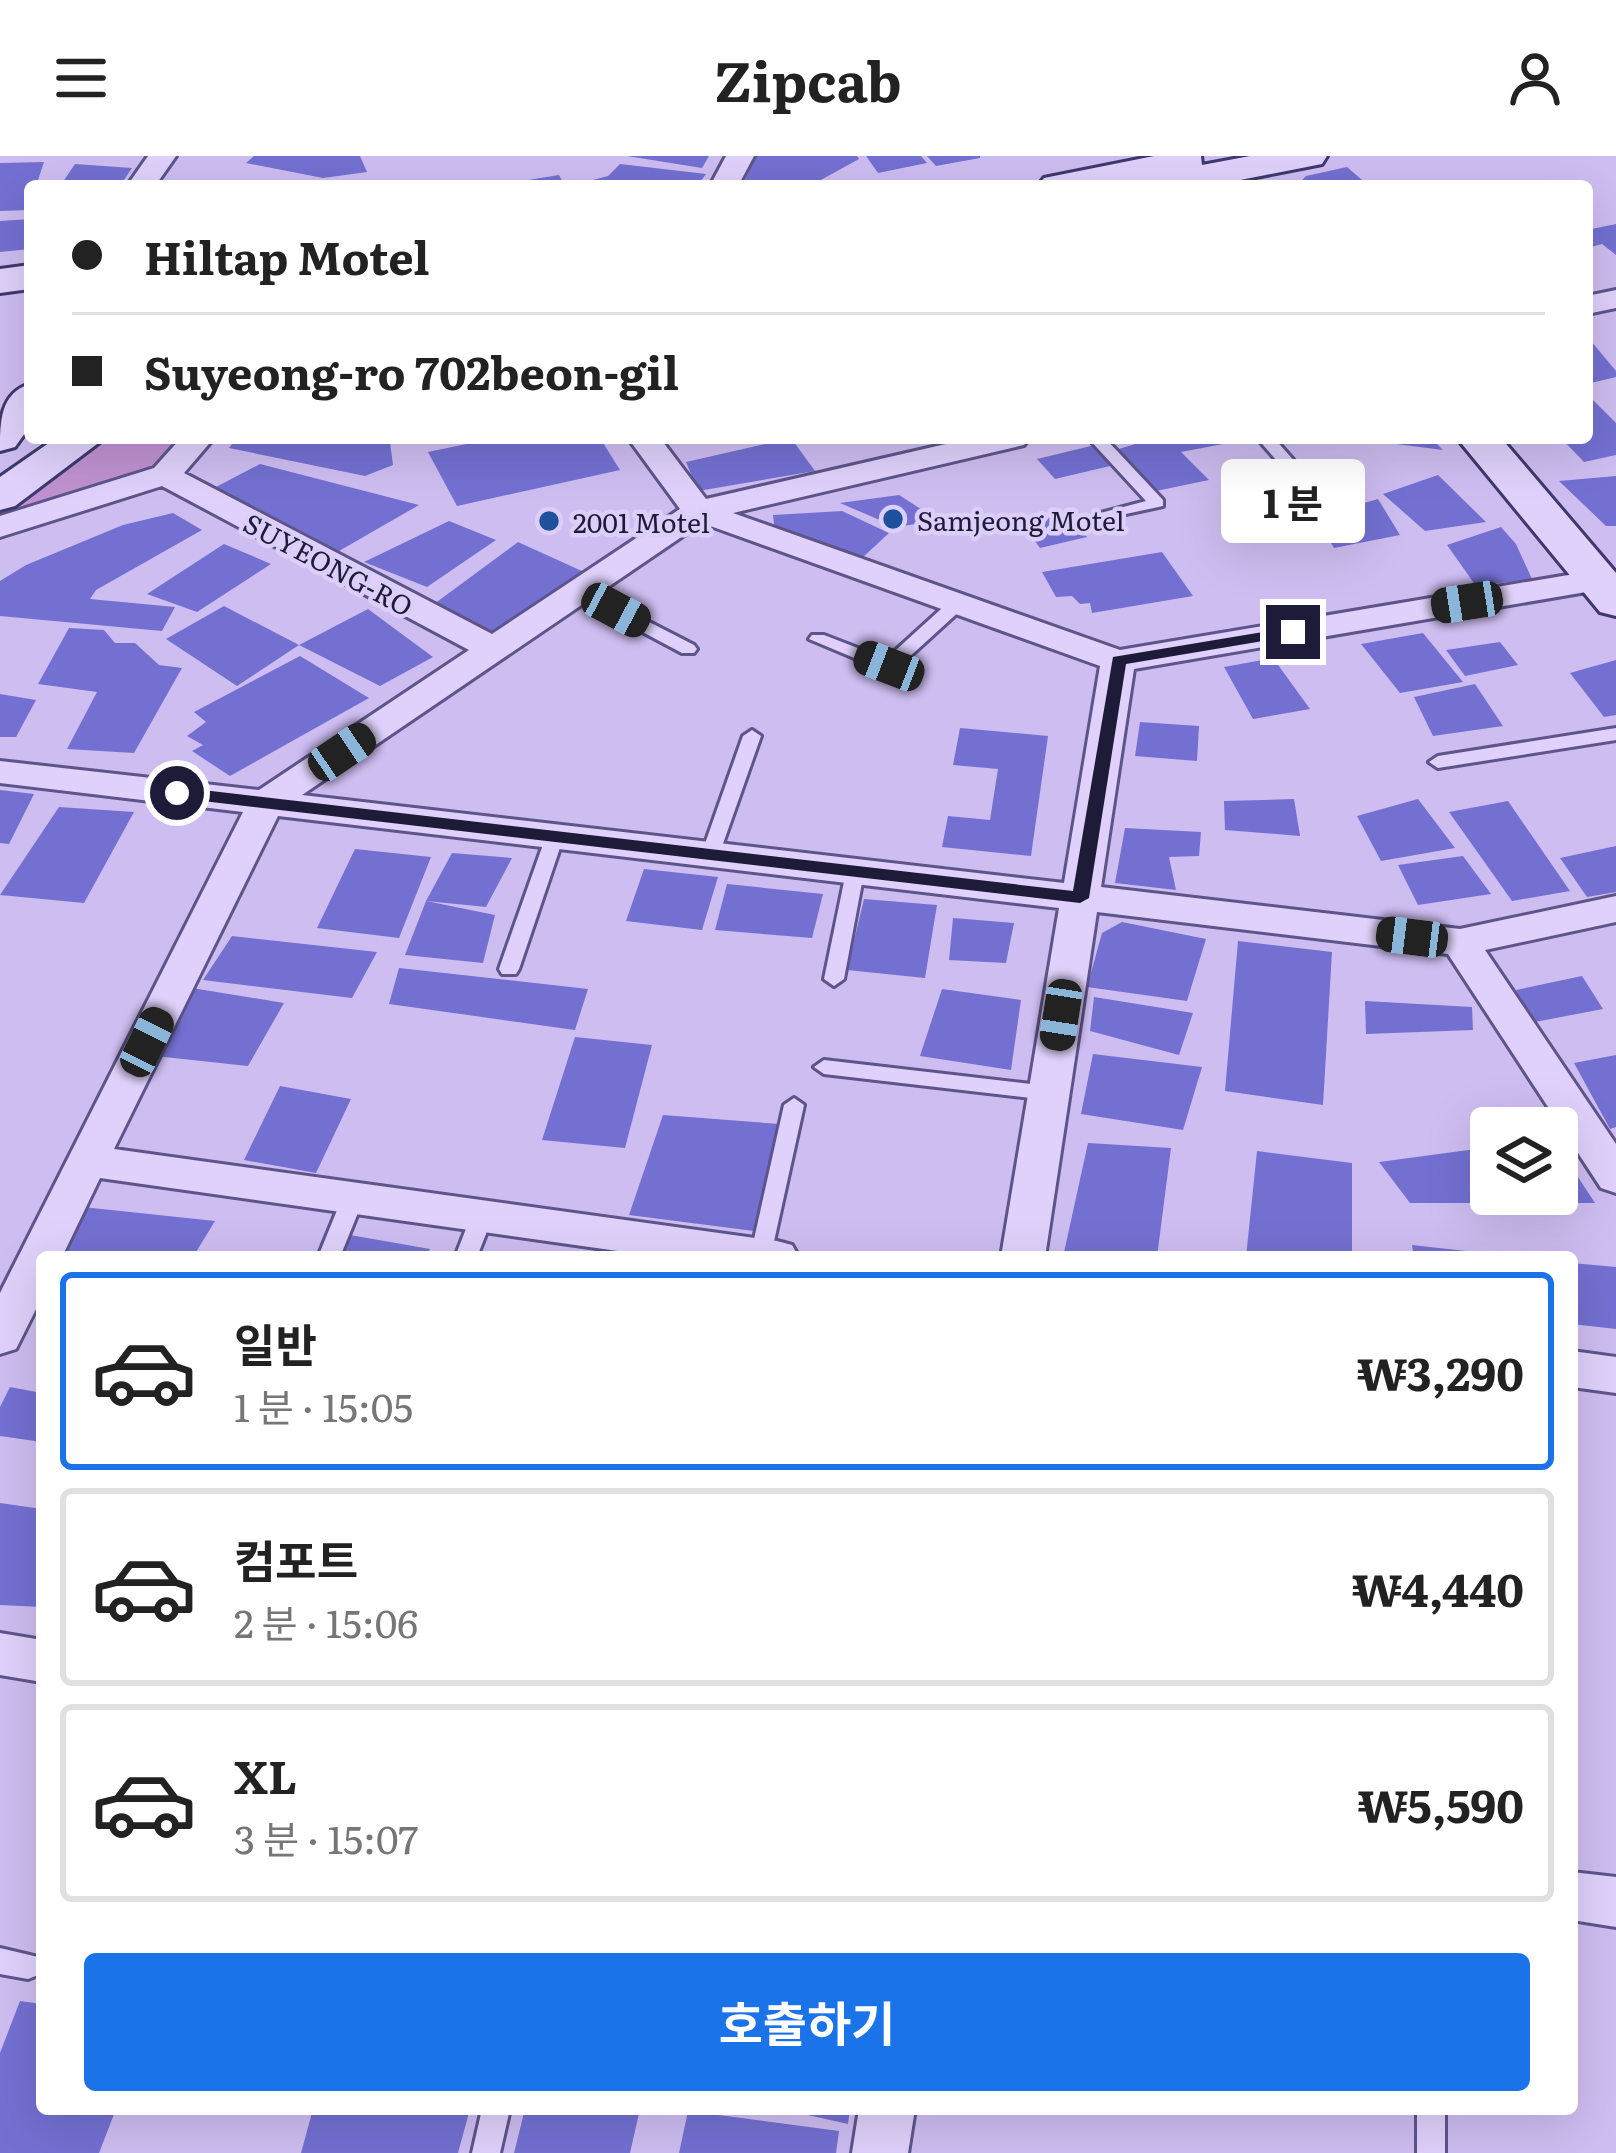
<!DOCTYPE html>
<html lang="ko">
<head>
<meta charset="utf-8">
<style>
  body { margin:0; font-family:Literata,"Noto Sans KR",serif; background:#f2f2f2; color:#222; height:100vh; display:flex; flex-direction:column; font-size:45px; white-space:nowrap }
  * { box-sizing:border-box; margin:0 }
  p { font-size:39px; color:#767676 }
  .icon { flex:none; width:66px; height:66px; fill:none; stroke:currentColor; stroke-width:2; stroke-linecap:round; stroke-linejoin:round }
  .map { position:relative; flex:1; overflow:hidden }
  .side { position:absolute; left:36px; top:1095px; width:1542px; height:864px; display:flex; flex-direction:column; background:#fff; border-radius:12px; box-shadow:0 12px 48px #0002 }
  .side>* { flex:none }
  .top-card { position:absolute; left:24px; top:24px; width:1569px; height:264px; border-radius:12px; box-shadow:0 12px 48px #0002; display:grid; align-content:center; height:264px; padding:0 48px; background:#fff }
  .buttons { position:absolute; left:1470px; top:951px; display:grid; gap:24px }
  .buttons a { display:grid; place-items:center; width:108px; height:108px; border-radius:12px; background:#fff; box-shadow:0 12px 48px #0002; font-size:60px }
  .end { position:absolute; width:54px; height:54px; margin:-27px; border:15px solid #1e1b39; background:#fff; box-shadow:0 0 0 6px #fff }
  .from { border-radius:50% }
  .bubble { position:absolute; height:84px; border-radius:12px; background:#fff; box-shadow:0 12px 48px #0002; font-size:39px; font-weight:700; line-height:84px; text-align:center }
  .car { position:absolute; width:36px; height:72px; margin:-36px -18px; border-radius:15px; box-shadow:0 0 9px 3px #0007; background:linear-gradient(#222 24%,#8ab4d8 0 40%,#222 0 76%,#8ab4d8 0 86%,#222 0) }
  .top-card b { display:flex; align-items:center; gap:42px; height:114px; font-size:45px }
  .top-card b+b { border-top:3px solid #e0e0e0 }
  .top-card i { width:30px; height:30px; background:#222 }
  ul { padding:21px 0 0; list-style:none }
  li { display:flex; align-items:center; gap:36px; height:198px; margin:0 24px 18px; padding:0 24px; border:6px solid #e0e0e0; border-radius:12px }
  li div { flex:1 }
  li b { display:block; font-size:45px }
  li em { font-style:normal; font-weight:700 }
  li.selected { border-color:#1a73e8 }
  li>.icon { width:108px; height:108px; stroke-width:1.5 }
  .primary-button { display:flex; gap:24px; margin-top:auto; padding:24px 48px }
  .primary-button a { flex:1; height:138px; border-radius:12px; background:#1a73e8; color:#fff; font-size:48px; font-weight:700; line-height:138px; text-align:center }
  header { display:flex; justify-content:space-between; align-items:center; height:156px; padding:0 48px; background:#fff; font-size:54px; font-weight:700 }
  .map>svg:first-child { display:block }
  .green { fill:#bf91d0 }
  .building { fill:#7370d2 }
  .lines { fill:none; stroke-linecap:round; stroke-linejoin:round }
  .lane-casing { stroke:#5d558a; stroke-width:6 }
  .street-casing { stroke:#5d558a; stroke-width:6 }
  .secondary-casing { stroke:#3f386c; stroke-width:6 }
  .lane { fill:#dfd1fb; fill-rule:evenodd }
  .street { fill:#dfd1fb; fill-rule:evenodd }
  .secondary { fill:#dfd1fb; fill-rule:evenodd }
  .route { fill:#1e1b39 }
  .poi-dot { fill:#20519e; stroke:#dbcef8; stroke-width:4.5 }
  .labels { text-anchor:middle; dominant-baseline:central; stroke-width:9; stroke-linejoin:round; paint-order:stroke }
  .far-poi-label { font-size:27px; fill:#1e1b39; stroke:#dbcef8; text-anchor:start }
  .far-street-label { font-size:27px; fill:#1e1b39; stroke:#dbcef8 }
</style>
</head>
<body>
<header><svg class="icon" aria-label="menu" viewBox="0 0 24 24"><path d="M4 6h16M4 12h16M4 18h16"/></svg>Zipcab<svg class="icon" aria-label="person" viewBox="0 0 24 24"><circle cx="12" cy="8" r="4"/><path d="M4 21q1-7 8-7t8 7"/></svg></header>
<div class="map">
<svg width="1616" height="1997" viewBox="0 0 1616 1997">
  <rect width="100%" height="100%" fill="#cebdf1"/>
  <path class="green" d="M 114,282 L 180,282 L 154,312 L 124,325 L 13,355 L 93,292 Z"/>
  <path class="building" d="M 254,0 L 360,0 L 367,16 L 323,22 L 246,7 Z
    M 627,0 L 709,0 L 702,12 Z
    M 756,0 L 857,0 L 859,3 L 810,30 L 742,30 Z
    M 866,0 L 921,0 L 927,7 L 878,17 Z
    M 927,0 L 980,0 L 980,2 L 936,10 Z
    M 44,6 L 36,30 L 30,30 L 29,54 L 0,55 L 0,7 Z
    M 75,8 L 132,12 L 120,30 L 60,30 Z
    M 620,8 L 706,18 L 697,30 L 570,30 L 608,20 Z
    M 1347,11 L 1369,30 L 1297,30 L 1306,20 Z
    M 559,19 L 565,30 L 518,30 L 516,26 Z
    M 30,63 L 30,93 L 0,96 L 0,65 Z
    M 1616,68 L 1616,99 L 1602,88 L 1587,92 L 1587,74 Z
    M 1591,185 L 1616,215 L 1616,221 L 1587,228 L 1587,186 Z
    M 1587,238 L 1616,267 L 1616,299 L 1584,306 L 1561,282 L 1587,282 Z
    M 237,282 L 390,286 L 393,309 L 365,320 L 229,292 Z
    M 495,282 L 600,282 L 620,314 L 457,350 L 428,296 Z
    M 791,282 L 815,315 L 698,335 L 686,306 Z
    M 1155,282 L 1244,282 L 1244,284 L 1181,296 L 1209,324 L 1156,335 L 1109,296 Z
    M 1393,282 L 1431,282 L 1443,294 L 1396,288 Z
    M 1095,289 L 1110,310 L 1055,323 L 1037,303 Z
    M 260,308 L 419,349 L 339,395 L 216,331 Z
    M 1438,319 L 1486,366 L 1425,375 L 1383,338 Z
    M 1616,320 L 1616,370 L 1606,370 L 1559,325 Z
    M 899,339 L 924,355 L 916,368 L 896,371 L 840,347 Z
    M 1378,343 L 1400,379 L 1334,392 L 1315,361 Z
    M 842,355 L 889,377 L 861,403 L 775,377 L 773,359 Z
    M 173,357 L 202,374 L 96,434 L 90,443 L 175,451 L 162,475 L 0,460 L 0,425 L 26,409 L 123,369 Z
    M 1068,359 L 1087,381 L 1040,392 L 1022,367 Z
    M 449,365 L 496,384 L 427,431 L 364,406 Z
    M 1501,371 L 1516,388 L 1532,423 L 1476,430 L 1447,389 Z
    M 518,386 L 584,416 L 491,480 L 430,451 Z
    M 224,388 L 271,408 L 197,456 L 147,438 Z
    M 1162,396 L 1193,440 L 1092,457 L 1090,447 L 1080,448 L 1072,440 L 1056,441 L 1042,416 Z
    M 224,450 L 299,489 L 237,530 L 166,483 Z
    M 368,453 L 433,501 L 380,530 L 299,489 Z
    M 69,472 L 104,474 L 115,487 L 135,487 L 159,509 L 182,512 L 134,597 L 67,593 L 97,536 L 38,528 Z
    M 1423,477 L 1463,526 L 1400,537 L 1361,488 Z
    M 1500,486 L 1518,509 L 1465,520 L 1446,494 Z
    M 300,500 L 369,542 L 230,620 L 192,595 L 203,589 L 187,580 L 206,566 L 194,556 Z
    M 1273,502 L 1310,553 L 1253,563 L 1224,511 Z
    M 1616,504 L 1616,559 L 1604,561 L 1570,517 Z
    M 1475,528 L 1503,570 L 1433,580 L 1414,541 Z
    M 0,538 L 36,544 L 16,581 L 0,581 Z
    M 1140,566 L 1199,570 L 1197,605 L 1135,600 Z
    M 960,572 L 1048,580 L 1031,700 L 942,691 L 948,660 L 990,664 L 998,613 L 953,609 Z
    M 0,634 L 34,638 L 9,688 L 0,687 Z
    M 1294,643 L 1300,680 L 1225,674 L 1224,645 Z
    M 1418,643 L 1455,692 L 1381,705 L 1357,660 Z
    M 1508,645 L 1570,735 L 1512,745 L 1449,656 Z
    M 59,651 L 134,656 L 84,747 L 0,739 Z
    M 1125,672 L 1201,676 L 1199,700 L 1169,701 L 1176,734 L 1115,727 Z
    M 1616,690 L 1616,736 L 1587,741 L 1560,702 Z
    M 355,693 L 431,701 L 399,782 L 317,772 Z
    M 452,697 L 512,702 L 486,751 L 426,745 Z
    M 1463,700 L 1491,738 L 1418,749 L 1398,709 Z
    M 644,713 L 718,721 L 702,774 L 626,765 Z
    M 727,728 L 823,738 L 812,782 L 715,774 Z
    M 864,743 L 937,749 L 925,822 L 847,814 Z
    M 426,745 L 495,759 L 483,807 L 405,799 Z
    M 953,762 L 1014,767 L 1006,807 L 949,804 Z
    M 1122,766 L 1206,783 L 1187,845 L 1087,831 L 1102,777 Z
    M 232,780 L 377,796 L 352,842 L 203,824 Z
    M 1238,785 L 1332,796 L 1323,949 L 1225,935 Z
    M 399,812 L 588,833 L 575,874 L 389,848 Z
    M 1582,820 L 1603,853 L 1535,866 L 1516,834 Z
    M 192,832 L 284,847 L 248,910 L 155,900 Z
    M 942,833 L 1021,844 L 1011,914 L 920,900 Z
    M 1094,841 L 1193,857 L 1179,899 L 1090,875 Z
    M 1365,845 L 1472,851 L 1473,874 L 1366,878 Z
    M 575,881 L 652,889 L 625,992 L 542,984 Z
    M 1093,898 L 1202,911 L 1183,974 L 1081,958 Z
    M 1616,899 L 1616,971 L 1610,973 L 1574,907 Z
    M 280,930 L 351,943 L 316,1017 L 244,1004 Z
    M 663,959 L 779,968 L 754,1075 L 629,1059 Z
    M 1088,987 L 1171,992 L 1157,1101 L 1063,1101 Z
    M 1557,989 L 1595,1047 L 1410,1047 L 1379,1006 L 1491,991 L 1491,1038 L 1557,1038 Z
    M 1257,995 L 1352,1007 L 1352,1101 L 1246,1101 Z
    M 83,1051 L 215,1065 L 193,1101 L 62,1101 Z
    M 350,1079 L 430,1093 L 426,1101 L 337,1101 Z
    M 1412,1089 L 1493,1098 L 1492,1101 L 1414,1101 Z
    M 1572,1107 L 1616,1111 L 1616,1173 L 1572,1168 Z
    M 10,1231 L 42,1237 L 42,1286 L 0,1280 L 0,1251 Z
    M 0,1347 L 42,1353 L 42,1451 L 0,1449 Z
    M 20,1845 L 42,1848 L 42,1953 L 116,1953 L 99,1997 L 0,1997 L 0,1897 Z
    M 313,1953 L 470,1953 L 458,1997 L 301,1997 Z
    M 525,1953 L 640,1953 L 630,1997 L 514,1997 Z
    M 781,1953 L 850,1953 L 848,1968 Z
    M 688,1955 L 839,1975 L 836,1997 L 679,1997 Z"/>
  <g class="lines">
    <defs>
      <path id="lane" d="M 1088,282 L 1105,282 L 1163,344 L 1163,350 L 1093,365 L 1093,359 L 1146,345 Z
        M 1257,282 L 1274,282 L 1296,307 L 1296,313 L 1284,313 Z
        M 579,430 L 694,489 L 697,493 L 694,497 L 682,497 L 573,439 L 573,431 Z
        M 957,443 L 965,448 L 963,452 L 895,514 L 883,514 L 809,483 L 812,479 L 824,479 L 886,503 L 951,444 Z
        M 1616,572 L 1616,584 L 1438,612 L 1429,606 L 1438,600 Z
        M 752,574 L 761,580 L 719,699 L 717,703 L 703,703 L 701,699 L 743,580 Z
        M 555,674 L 564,680 L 519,813 L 516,818 L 502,818 L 499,813 L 546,680 Z
        M 855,710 L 864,716 L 844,823 L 834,830 L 824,823 L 846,716 Z
        M 824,904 L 1049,930 L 1059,937 L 1049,944 L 824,918 L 814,911 Z
        M 794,942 L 804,949 L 771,1099 L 750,1101 L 784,949 Z
        M 353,1034 L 361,1036 L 364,1042 L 340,1101 L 318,1101 L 342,1042 L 345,1036 Z
        M 482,1052 L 490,1054 L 493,1060 L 477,1101 L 455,1101 L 471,1060 L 474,1054 Z
        M 0,1792 L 38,1801 L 42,1810 L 38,1819 L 28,1823 L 0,1818 Z
        M 482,1953 L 510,1953 L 500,1997 L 472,1997 Z
        M 1417,1953 L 1445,1953 L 1445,1997 L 1417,1997 Z"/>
      <path id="street" d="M 148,0 L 176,0 L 155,30 L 127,30 Z
        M 726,0 L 754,0 L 738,30 L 710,30 Z
        M 1616,134 L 1616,152 L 1587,158 L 1587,140 Z
        M 181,282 L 214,282 L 184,317 L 492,478 L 680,353 L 628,282 L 660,282 L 706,343 L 972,282 L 1029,282 L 1024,289 L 733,357 L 1120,494 L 1598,414 L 1610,417 L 1615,424 L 1598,434 L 1134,513 L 1101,731 L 1460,773 L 1616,740 L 1616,766 L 1485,794 L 1616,988 L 1616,1037 L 1601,1032 L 1448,798 L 1097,756 L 1045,1101 L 1001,1101 L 1059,752 L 278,660 L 114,993 L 777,1085 L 792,1089 L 799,1101 L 660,1101 L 100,1022 L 62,1101 L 42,1101 L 42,1141 L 16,1193 L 0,1198 L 0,1137 L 243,656 L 0,627 L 0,605 L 259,634 L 469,494 L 162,330 L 0,381 L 0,360 L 154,312 ZM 702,367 L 1100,510 L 1064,727 L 302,639 Z
        M 1572,1195 L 1616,1201 L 1616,1237 L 1572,1231 Z
        M 0,1477 L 42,1484 L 42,1526 L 0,1519 Z
        M 1572,1716 L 1616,1721 L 1616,1771 L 1572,1764 Z
        M 859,1953 L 915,1953 L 908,1997 L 852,1997 Z"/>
      <path id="secondary" d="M 1154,0 L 1201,0 L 1202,9 L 1250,0 L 1327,0 L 1322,8 L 1210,30 L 1132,30 L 1135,26 L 1038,30 L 1044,22 Z
        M 30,109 L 30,133 L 0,137 L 0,113 Z
        M 30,228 L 30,270 L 15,291 L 0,295 C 0,266 0,237 30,228 Z
        M 56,282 L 105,282 L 15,350 L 0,354 L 0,321 Z
        M 1457,282 L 1501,282 L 1616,417 L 1616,460 L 1600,456 Z"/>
    </defs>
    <use href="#lane" class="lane-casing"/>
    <use href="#street" class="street-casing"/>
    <use href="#secondary" class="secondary-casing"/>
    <use href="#lane" class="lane"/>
    <use href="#street" class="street"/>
    <use href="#secondary" class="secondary"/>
  </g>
  <path class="route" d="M 1293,471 L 1301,476 L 1298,479 L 1126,508 L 1089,742 L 1080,747 L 177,642 L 169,637 L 177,631 L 1073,735 L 1113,501 Z"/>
  <g class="poi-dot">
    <circle cx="893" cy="363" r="12"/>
    <circle cx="549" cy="365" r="12"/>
  </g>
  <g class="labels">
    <g class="far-poi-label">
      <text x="917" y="363">Samjeong Motel</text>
      <text x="573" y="365">2001 Motel</text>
    </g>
    <g class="far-street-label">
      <text transform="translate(329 407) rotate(28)">SUYEONG-RO</text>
    </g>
  </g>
</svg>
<div class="buttons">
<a><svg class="icon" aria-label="layers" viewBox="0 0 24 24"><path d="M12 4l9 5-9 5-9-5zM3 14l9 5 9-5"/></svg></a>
</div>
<i class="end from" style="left:177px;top:637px"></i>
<i class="end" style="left:1293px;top:476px"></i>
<div class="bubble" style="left:1221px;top:303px;width:144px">1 분</div>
<i class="car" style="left:1467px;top:446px;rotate:261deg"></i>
<i class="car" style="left:616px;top:454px;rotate:118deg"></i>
<i class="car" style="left:889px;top:510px;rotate:291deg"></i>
<i class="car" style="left:342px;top:596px;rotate:56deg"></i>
<i class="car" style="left:1412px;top:781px;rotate:277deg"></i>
<i class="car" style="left:1061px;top:859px;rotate:189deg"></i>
<i class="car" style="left:147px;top:886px;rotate:26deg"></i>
<div class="top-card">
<b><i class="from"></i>Hiltap Motel</b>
<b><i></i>Suyeong-ro 702beon-gil</b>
</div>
<section class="side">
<ul>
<li class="selected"><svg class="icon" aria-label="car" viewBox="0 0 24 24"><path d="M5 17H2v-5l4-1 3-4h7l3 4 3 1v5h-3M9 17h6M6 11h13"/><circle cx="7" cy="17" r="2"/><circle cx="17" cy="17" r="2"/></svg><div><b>일반</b><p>1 분 · 15:05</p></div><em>₩3,290</em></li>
<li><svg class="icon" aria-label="car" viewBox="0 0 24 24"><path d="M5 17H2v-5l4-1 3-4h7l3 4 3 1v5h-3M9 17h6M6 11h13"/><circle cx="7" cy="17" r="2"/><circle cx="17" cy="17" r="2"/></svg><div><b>컴포트</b><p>2 분 · 15:06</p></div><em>₩4,440</em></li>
<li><svg class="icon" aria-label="car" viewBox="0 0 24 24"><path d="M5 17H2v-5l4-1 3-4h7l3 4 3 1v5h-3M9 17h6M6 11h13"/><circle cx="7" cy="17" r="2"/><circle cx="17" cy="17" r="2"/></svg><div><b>XL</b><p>3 분 · 15:07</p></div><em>₩5,590</em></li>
</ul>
<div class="primary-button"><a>호출하기</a></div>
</section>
</div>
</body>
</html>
